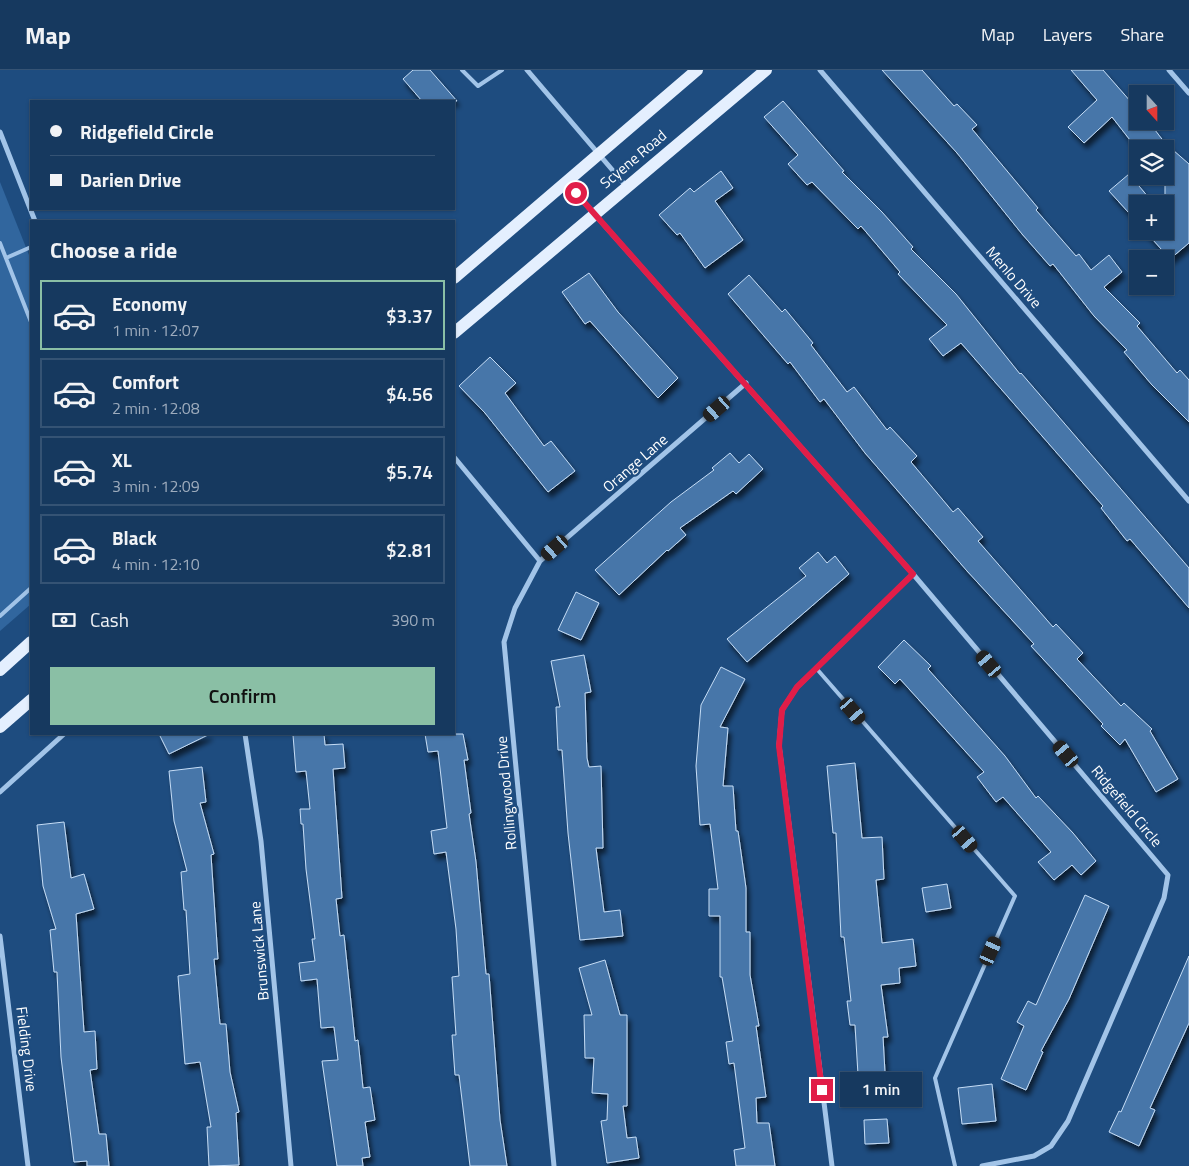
<!DOCTYPE html>
<html lang="en">
<head>
<meta charset="utf-8">
<style>
  body { margin:0; font-family:"Titillium Web",sans-serif; background:#234468; color:#f1f3f6; height:100vh; display:flex; flex-direction:column; font-size:19px; white-space:nowrap }
  * { box-sizing:border-box; margin:0 }
  p { font-size:16px; color:#9eacbd }
  .icon { flex:none; width:28px; height:28px; fill:none; stroke:currentColor; stroke-width:2; stroke-linecap:round; stroke-linejoin:round }
  .map { position:relative; flex:1; overflow:hidden }
  .drawer { position:absolute; left:30px; top:150px; width:425px; height:515px; display:flex; flex-direction:column; background:#16395f; border-radius:0px; box-shadow:0 1px 4px #0004,0 0 0 1px #355374 }
  .drawer>* { flex:none }
  .hud { position:absolute; left:30px; top:30px; width:425px; height:110px; border-radius:0px; box-shadow:0 1px 4px #0004,0 0 0 1px #355374; display:grid; align-content:center; height:110px; padding:0 20px; background:#16395f }
  .needle { width:32px; rotate:159deg }
  .buttons { position:absolute; left:1129px; top:15px; display:grid; gap:10px }
  .buttons a { display:grid; place-items:center; width:45px; height:45px; border-radius:0px; background:#16395f; box-shadow:0 1px 4px #0004,0 0 0 1px #355374; font-size:25px }
  .end { position:absolute; width:22px; height:22px; margin:-11px; border:6px solid #e11d48; background:#fff; box-shadow:0 0 0 2px #fff }
  .from { border-radius:50% }
  .bubble { position:absolute; height:35px; border-radius:0px; background:#16395f; box-shadow:0 1px 4px #0004,0 0 0 1px #355374; font-size:16px; font-weight:600; line-height:35px; text-align:center }
  .car { position:absolute; width:15px; height:30px; margin:-15px -8px; border-radius:6px; box-shadow:0 0 4px 1px #0007; background:linear-gradient(#222 24%,#8ab4d8 0 40%,#222 0 76%,#8ab4d8 0 86%,#222 0) }
  .hud b { display:flex; align-items:center; gap:18px; height:48px; font-size:19px }
  .hud b+b { border-top:1px solid #355374 }
  .hud i { width:12px; height:12px; background:#f1f3f6 }
  ul { padding:0; list-style:none }
  li { display:flex; align-items:center; gap:15px; height:70px; margin:0 10px 8px; padding:0 10px; border:2px solid #355374; border-radius:0px }
  li div { flex:1 }
  li b { display:block; font-size:19px }
  li em { font-style:normal; font-weight:600 }
  li.current { border-color:#8abfa5 }
  li>.icon { width:45px; height:45px; stroke-width:1.5 }
  h2 { padding:0 20px; font-size:22px; line-height:60px }
  .pay { display:flex; align-items:center; gap:12px; height:55px; padding:0 20px; font-size:19px }
  .pay p { margin-inline-start:auto }
  .primary-button { display:flex; gap:10px; margin-top:auto; padding:10px 20px }
  .primary-button a { flex:1; height:58px; border-radius:0px; background:#8abfa5; color:#111; font-size:20px; font-weight:600; line-height:58px; text-align:center }
  header { display:flex; align-items:center; gap:30px; box-sizing:border-box; height:70px; padding:0 25px; background:#16395f; border-bottom:1px solid #355374 }
  header strong { font-size:24px }
  nav { display:flex; gap:28px; margin-inline-start:auto; font-size:18px }
  .map>svg:first-child { display:block }
  .green { fill:#31669e }
  .building { fill:#4676a9; stroke:#c6ddf6; filter:url(#shadow) }
  .lines { fill:none; stroke-linecap:round; stroke-linejoin:round }
  .service { stroke:#a2c4e8; stroke-width:4 }
  .minor { stroke:#a2c4e8; stroke-width:5 }
  .primary { stroke:#e4effe; stroke-width:12 }
  .route { stroke:#e11d48; stroke-width:6 }
  .labels { text-anchor:middle; dominant-baseline:central; stroke-width:4.5; stroke-linejoin:round; paint-order:stroke }
  .street-label { font-size:15px; fill:#fff; stroke:#1e4c7f }
</style>
</head>
<body>
<header>
<strong>Map</strong>
<nav><a>Map</a><a>Layers</a><a>Share</a></nav>
</header>
<div class="map">
<svg width="1189" height="1096" viewBox="0 0 1189 1096">
  <defs>
    <filter id="shadow"><feDropShadow dx="3" dy="5.5" stdDeviation="2.5" flood-color="#0009"/></filter>
  </defs>
  <rect width="100%" height="100%" fill="#1e4c7f"/>
  <path class="green" d="M 0,112 L 31,190 L 31,534 L 0,561 Z"/>
  <path class="building" d="M 413,0 L 430,0 L 457,31 L 422,31 L 403,9 Z
    M 882,0 L 922,0 L 954,36 L 957,34 L 977,55 L 972,59 L 1038,138 L 1036,140 L 1076,186 L 1079,184 L 1091,200 L 1109,185 L 1122,202 L 1104,217 L 1140,253 L 1137,256 L 1177,303 L 1180,300 L 1189,310 L 1189,352 L 1152,315 L 1124,282 L 1127,280 L 1094,246 L 1053,194 L 1050,196 L 1022,164 L 957,83 Z
    M 1071,0 L 1103,0 L 1138,40 L 1138,51 L 1148,51 L 1165,73 L 1189,94 L 1189,173 L 1170,189 L 1145,161 L 1165,161 L 1165,79 L 1137,79 L 1112,47 L 1084,73 L 1068,57 L 1097,30 Z
    M 783,31 L 844,101 L 842,102 L 882,142 L 913,177 L 911,179 L 956,224 L 1020,304 L 1021,303 L 1189,498 L 1189,538 L 1130,469 L 1127,471 L 1101,438 L 1103,436 L 961,273 L 943,286 L 929,269 L 947,255 L 898,204 L 900,202 L 861,156 L 858,159 L 812,112 L 807,115 L 788,94 L 798,85 L 764,47 Z
    M 721,101 L 733,118 L 715,131 L 743,170 L 705,198 L 680,163 L 677,165 L 659,145 L 690,118 L 694,122 Z
    M 1129,104 L 1154,134 L 1138,134 L 1138,153 L 1109,121 Z
    M 589,203 L 618,242 L 678,308 L 658,328 L 590,251 L 585,254 L 562,222 Z
    M 749,205 L 782,242 L 785,239 L 813,273 L 811,275 L 847,322 L 854,317 L 887,360 L 890,357 L 917,386 L 911,392 L 953,442 L 958,438 L 983,467 L 978,471 L 1053,557 L 1056,554 L 1083,583 L 1077,589 L 1121,636 L 1124,633 L 1152,659 L 1150,661 L 1178,709 L 1156,722 L 1125,669 L 1120,675 L 1101,656 L 1103,654 L 1031,576 L 1034,574 L 967,501 L 865,383 L 824,329 L 820,332 L 790,292 L 788,294 L 728,224 Z
    M 490,287 L 516,313 L 505,323 L 544,376 L 551,371 L 575,401 L 548,422 L 485,343 L 459,316 Z
    M 730,383 L 739,393 L 749,384 L 763,399 L 736,424 L 733,421 L 680,458 L 686,465 L 668,481 L 667,480 L 619,525 L 595,500 L 671,432 L 714,400 L 712,398 Z
    M 818,482 L 827,493 L 835,486 L 849,504 L 747,592 L 727,569 L 806,506 L 799,498 Z
    M 576,522 L 599,533 L 581,570 L 558,560 Z
    M 904,570 L 931,596 L 928,599 L 1005,686 L 1036,728 L 1038,726 L 1073,763 L 1096,791 L 1081,805 L 1072,795 L 1054,810 L 1038,792 L 1051,782 L 1003,727 L 996,732 L 977,707 L 984,702 L 900,609 L 895,614 L 878,597 Z
    M 584,585 L 591,622 L 585,623 L 587,688 L 589,697 L 601,696 L 603,778 L 596,778 L 604,842 L 620,840 L 623,866 L 580,870 L 568,763 L 562,680 L 558,680 L 556,637 L 560,637 L 551,591 Z
    M 721,597 L 745,609 L 720,657 L 728,658 L 723,716 L 733,716 L 736,761 L 738,761 L 746,818 L 746,862 L 750,862 L 750,905 L 759,956 L 756,956 L 766,1027 L 756,1028 L 757,1053 L 769,1053 L 775,1096 L 736,1096 L 734,1080 L 745,1078 L 734,993 L 729,994 L 726,972 L 733,971 L 722,907 L 720,907 L 720,846 L 709,846 L 709,819 L 718,819 L 710,754 L 700,755 L 696,696 L 701,635 Z
    M 159,664 L 210,664 L 169,684 Z
    M 324,664 L 325,675 L 343,674 L 345,698 L 333,699 L 342,828 L 336,829 L 340,866 L 344,865 L 355,971 L 358,970 L 363,1018 L 370,1017 L 375,1050 L 365,1052 L 370,1087 L 362,1088 L 363,1096 L 337,1096 L 322,991 L 338,990 L 334,957 L 321,958 L 317,909 L 301,911 L 299,893 L 315,891 L 312,869 L 315,869 L 306,799 L 303,754 L 301,754 L 300,739 L 310,739 L 306,701 L 296,702 L 293,665 Z
    M 425,664 L 463,664 L 468,690 L 464,690 L 471,743 L 469,744 L 476,792 L 486,904 L 489,904 L 500,1050 L 507,1096 L 470,1096 L 459,1005 L 455,1005 L 452,965 L 456,965 L 452,907 L 459,906 L 456,859 L 446,782 L 434,784 L 431,761 L 447,758 L 438,681 L 428,682 Z
    M 855,693 L 862,768 L 882,767 L 884,809 L 876,810 L 882,873 L 913,869 L 916,896 L 899,898 L 900,913 L 881,915 L 888,967 L 883,967 L 886,1020 L 859,1021 L 855,955 L 850,955 L 847,931 L 851,931 L 844,867 L 841,867 L 836,763 L 833,763 L 827,696 Z
    M 202,697 L 206,732 L 200,733 L 214,784 L 211,785 L 218,889 L 214,889 L 220,954 L 226,954 L 230,1002 L 239,1042 L 236,1043 L 239,1095 L 209,1096 L 207,1057 L 211,1057 L 200,992 L 185,994 L 182,958 L 178,906 L 190,904 L 186,840 L 184,840 L 181,802 L 187,801 L 174,751 L 169,701 Z
    M 64,752 L 71,808 L 84,804 L 94,839 L 76,844 L 84,962 L 95,961 L 97,999 L 90,1000 L 99,1064 L 106,1064 L 109,1096 L 87,1096 L 87,1091 L 74,1092 L 61,987 L 57,902 L 54,902 L 50,860 L 56,859 L 43,816 L 37,755 Z
    M 947,814 L 951,838 L 926,842 L 922,818 Z
    M 1085,825 L 1109,836 L 1069,929 L 1041,981 L 1043,982 L 1026,1020 L 1001,1009 L 1024,956 L 1017,952 L 1028,931 L 1036,935 Z
    M 1189,886 L 1189,953 L 1150,1038 L 1155,1040 L 1139,1076 L 1109,1062 L 1119,1041 L 1121,1042 Z
    M 605,890 L 620,945 L 627,945 L 627,1036 L 623,1036 L 627,1068 L 636,1067 L 639,1088 L 607,1093 L 601,1051 L 607,1050 L 608,1024 L 592,1023 L 594,988 L 585,988 L 584,945 L 592,945 L 579,898 Z
    M 992,1014 L 996,1051 L 962,1054 L 958,1018 Z
    M 887,1049 L 889,1073 L 865,1074 L 864,1050 Z"/>
  <g class="lines">
    <path class="service" d="M 462,0 L 478,16 L 502,0
      M 0,173 L 31,252
      M 6,188 L 31,177
      M 0,546 L 31,518
      M 816,598 L 1015,826 L 935,1008 L 955,1096"/>
    <path class="minor" d="M 527,0 L 626,116
      M 820,0 L 1189,431
      M 1169,0 L 1189,23
      M 0,62 L 35,151
      M 567,113 L 913,504 L 1168,805 L 1164,828 L 1068,1051 L 1051,1076 L 1034,1086 L 982,1096
      M 454,387 L 540,491
      M 245,664 L 261,771 L 291,1096
      M 0,722 L 64,664
      M 0,866 L 28,1096
      M 554,1096 L 504,572 L 515,538 L 540,491 L 746,313
      M 832,1096 L 779,675 L 782,640 L 797,617 L 913,504"/>
    <path class="primary" d="M 454,208 L 697,0
      M 454,263 L 766,0
      M 0,600 L 31,572
      M 0,657 L 31,630"/>
  </g>
  <g class="lines">
    <path class="route" d="M 576,123 L 913,504 L 797,617 L 782,640 L 779,676 L 822,1020"/>
  </g>
  <g class="labels">
    <g class="street-label">
      <text transform="translate(633 89) rotate(-40)">Scyene Road</text>
      <text transform="translate(1014 207) rotate(49)">Menlo Drive</text>
      <text transform="translate(635 393) rotate(-41)">Orange Lane</text>
      <text transform="translate(506 723) rotate(-95)">Rollingwood Drive</text>
      <text transform="translate(1127 736) rotate(50)">Ridgefield Circle</text>
      <text transform="translate(259 881) rotate(-95)">Brunswick Lane</text>
      <text transform="translate(27 979) rotate(83)">Fielding Drive</text>
    </g>
  </g>
</svg>
<div class="buttons">
<a><svg class="needle" viewBox="-14 -14 28 28"><path d="M0-13l5 13h-10z" fill="#e53935"/><path d="M0 13l5-13h-10z" fill="#9eacbd"/></svg></a>
<a><svg class="icon" aria-label="layers" viewBox="0 0 24 24"><path d="M12 4l9 5-9 5-9-5zM3 14l9 5 9-5"/></svg></a>
<a>+</a>
<a>−</a>
</div>
<i class="end from" style="left:576px;top:123px"></i>
<i class="end" style="left:822px;top:1020px"></i>
<div class="bubble" style="left:840px;top:1002px;width:82px">1 min</div>
<i class="car" style="left:717px;top:339px;rotate:229deg"></i>
<i class="car" style="left:555px;top:478px;rotate:229deg"></i>
<i class="car" style="left:989px;top:594px;rotate:320deg"></i>
<i class="car" style="left:853px;top:641px;rotate:139deg"></i>
<i class="car" style="left:1066px;top:684px;rotate:320deg"></i>
<i class="car" style="left:965px;top:769px;rotate:139deg"></i>
<i class="car" style="left:991px;top:881px;rotate:24deg"></i>
<div class="hud">
<b><i class="from"></i>Ridgefield Circle</b>
<b><i></i>Darien Drive</b>
</div>
<section class="drawer">
<h2>Choose a ride</h2>
<ul>
<li class="current"><svg class="icon" aria-label="car" viewBox="0 0 24 24"><path d="M5 17H2v-5l4-1 3-4h7l3 4 3 1v5h-3M9 17h6M6 11h13"/><circle cx="7" cy="17" r="2"/><circle cx="17" cy="17" r="2"/></svg><div><b>Economy</b><p>1 min · 12:07</p></div><em>$3.37</em></li>
<li><svg class="icon" aria-label="car" viewBox="0 0 24 24"><path d="M5 17H2v-5l4-1 3-4h7l3 4 3 1v5h-3M9 17h6M6 11h13"/><circle cx="7" cy="17" r="2"/><circle cx="17" cy="17" r="2"/></svg><div><b>Comfort</b><p>2 min · 12:08</p></div><em>$4.56</em></li>
<li><svg class="icon" aria-label="car" viewBox="0 0 24 24"><path d="M5 17H2v-5l4-1 3-4h7l3 4 3 1v5h-3M9 17h6M6 11h13"/><circle cx="7" cy="17" r="2"/><circle cx="17" cy="17" r="2"/></svg><div><b>XL</b><p>3 min · 12:09</p></div><em>$5.74</em></li>
<li><svg class="icon" aria-label="car" viewBox="0 0 24 24"><path d="M5 17H2v-5l4-1 3-4h7l3 4 3 1v5h-3M9 17h6M6 11h13"/><circle cx="7" cy="17" r="2"/><circle cx="17" cy="17" r="2"/></svg><div><b>Black</b><p>4 min · 12:10</p></div><em>$2.81</em></li>
</ul>
<div class="pay"><svg class="icon" aria-label="cash" viewBox="0 0 24 24"><path d="M3 7h18v10H3z"/><circle cx="12" cy="12" r="2"/></svg>Cash<p>390 m</p></div>
<div class="primary-button"><a>Confirm</a></div>
</section>
</div>
</body>
</html>
